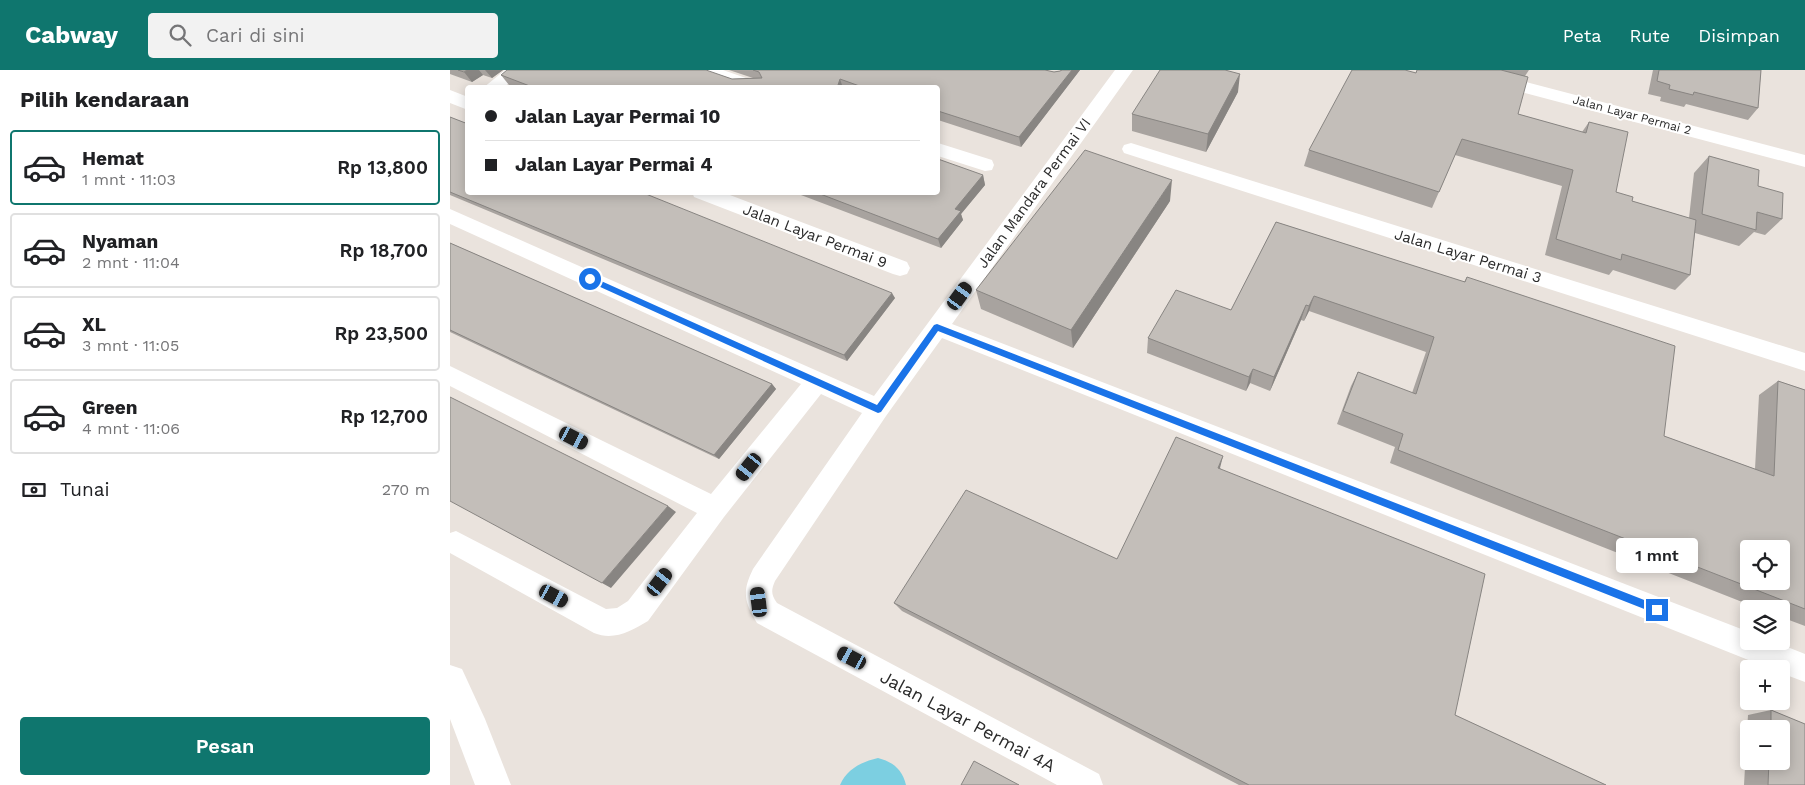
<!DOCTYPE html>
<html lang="id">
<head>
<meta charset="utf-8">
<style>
  body { margin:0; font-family:"Work Sans",sans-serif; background:#f2f2f2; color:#202124; height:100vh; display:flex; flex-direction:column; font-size:19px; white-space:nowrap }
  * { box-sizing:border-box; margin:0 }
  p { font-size:16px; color:#757577 }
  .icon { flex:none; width:28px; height:28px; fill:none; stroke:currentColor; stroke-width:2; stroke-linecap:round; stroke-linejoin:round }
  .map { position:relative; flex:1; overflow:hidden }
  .panel { display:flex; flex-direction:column; background:#fff; width:450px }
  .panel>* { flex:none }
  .hud { position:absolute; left:15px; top:15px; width:475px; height:110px; border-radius:5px; box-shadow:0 2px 12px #0003; display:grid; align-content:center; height:110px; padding:0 20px; background:#fff }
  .fabs { position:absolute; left:1290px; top:470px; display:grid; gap:10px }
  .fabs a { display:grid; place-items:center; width:50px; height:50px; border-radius:5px; background:#fff; box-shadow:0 2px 12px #0003; font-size:25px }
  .end { position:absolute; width:22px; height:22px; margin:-11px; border:6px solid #1a73e8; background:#fff; box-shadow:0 0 0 2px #fff }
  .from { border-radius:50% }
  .bubble { position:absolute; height:35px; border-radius:5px; background:#fff; box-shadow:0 2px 12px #0003; font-size:16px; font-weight:600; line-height:35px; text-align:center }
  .car { position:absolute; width:15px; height:30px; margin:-15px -8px; border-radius:6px; box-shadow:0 0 4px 1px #0007; background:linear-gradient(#222 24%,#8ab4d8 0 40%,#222 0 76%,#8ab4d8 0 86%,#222 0) }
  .hud b { display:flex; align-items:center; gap:18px; height:48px; font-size:19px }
  .hud b+b { border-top:1px solid #e0e0e0 }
  .hud i { width:12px; height:12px; background:#202124 }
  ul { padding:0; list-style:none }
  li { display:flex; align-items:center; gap:15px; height:75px; margin:0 10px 8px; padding:0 10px; border:2px solid #e0e0e0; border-radius:5px }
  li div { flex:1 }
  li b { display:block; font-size:19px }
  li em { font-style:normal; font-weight:600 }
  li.selected { border-color:#0f766e }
  li>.icon { width:45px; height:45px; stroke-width:1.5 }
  h2 { padding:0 20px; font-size:22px; line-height:60px }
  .pay { display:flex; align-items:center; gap:12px; height:55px; padding:0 20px; font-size:19px }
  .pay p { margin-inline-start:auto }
  .primary-button { display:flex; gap:10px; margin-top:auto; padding:10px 20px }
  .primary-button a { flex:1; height:58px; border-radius:5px; background:#0f766e; color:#fff; font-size:20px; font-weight:600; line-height:58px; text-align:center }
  header { display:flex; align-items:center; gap:30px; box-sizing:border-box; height:70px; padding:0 25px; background:#0f766e; color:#fff }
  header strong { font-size:24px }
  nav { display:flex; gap:28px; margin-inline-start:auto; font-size:18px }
  .search { width:350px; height:45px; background:#f2f2f2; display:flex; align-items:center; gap:12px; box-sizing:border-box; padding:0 18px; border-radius:5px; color:#757577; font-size:19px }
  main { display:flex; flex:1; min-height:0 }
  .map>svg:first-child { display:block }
  .water { fill:#7ccfe1 }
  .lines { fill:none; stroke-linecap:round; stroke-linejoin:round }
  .street { fill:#fff; fill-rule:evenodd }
  .secondary { fill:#fff; fill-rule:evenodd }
  .wall { fill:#a8a39f; fill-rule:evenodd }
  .shaded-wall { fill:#888582 }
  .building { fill:#c3beb9; stroke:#888582; fill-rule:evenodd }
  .route { fill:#1a73e8 }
  .labels { text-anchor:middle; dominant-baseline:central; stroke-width:4; stroke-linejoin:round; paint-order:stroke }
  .far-street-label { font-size:12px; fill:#2a2a2a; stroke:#fff }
  .street-label { font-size:15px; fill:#2a2a2a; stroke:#fff }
  .near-street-label { font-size:18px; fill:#2a2a2a; stroke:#fff }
</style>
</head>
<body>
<header>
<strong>Cabway</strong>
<div class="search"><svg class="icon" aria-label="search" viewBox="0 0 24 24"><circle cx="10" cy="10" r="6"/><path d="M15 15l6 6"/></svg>Cari di sini</div>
<nav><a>Peta</a><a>Rute</a><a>Disimpan</a></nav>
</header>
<main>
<section class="panel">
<h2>Pilih kendaraan</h2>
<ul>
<li class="selected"><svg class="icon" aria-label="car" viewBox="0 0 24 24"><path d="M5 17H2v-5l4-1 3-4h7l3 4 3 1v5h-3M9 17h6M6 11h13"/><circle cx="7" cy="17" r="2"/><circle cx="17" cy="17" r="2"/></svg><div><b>Hemat</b><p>1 mnt · 11:03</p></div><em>Rp 13,800</em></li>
<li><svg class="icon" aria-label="car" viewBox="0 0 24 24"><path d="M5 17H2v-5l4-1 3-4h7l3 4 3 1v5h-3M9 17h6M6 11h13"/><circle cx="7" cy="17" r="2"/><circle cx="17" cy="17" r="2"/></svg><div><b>Nyaman</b><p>2 mnt · 11:04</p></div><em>Rp 18,700</em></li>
<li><svg class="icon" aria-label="car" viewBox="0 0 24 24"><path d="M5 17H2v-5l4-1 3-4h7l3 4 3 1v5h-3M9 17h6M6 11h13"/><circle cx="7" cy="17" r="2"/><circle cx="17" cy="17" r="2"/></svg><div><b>XL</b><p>3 mnt · 11:05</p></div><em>Rp 23,500</em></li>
<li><svg class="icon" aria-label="car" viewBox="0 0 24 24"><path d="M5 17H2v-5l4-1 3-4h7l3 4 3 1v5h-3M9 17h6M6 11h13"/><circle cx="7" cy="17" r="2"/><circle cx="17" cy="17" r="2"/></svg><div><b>Green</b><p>4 mnt · 11:06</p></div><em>Rp 12,700</em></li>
</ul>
<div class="pay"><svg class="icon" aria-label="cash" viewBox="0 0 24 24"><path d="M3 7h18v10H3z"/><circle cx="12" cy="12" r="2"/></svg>Tunai<p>270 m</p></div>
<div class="primary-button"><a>Pesan</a></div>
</section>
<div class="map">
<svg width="1355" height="715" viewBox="0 0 1355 715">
  <rect width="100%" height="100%" fill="#eae3dd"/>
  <path class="water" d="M 428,688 C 443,692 452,699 456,715 L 390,715 C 397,699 411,692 428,688 Z"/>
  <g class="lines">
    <path class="street" d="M 55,0 L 75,0 L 53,18 L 33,18 Z
      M 247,0 L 273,0 L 313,14 L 315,18 L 288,18 L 250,4 Z
      M 665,0 L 683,0 L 502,254 L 1299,562 L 1299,571 L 1322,571 L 1355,584 L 1355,612 L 1331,603 L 1331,599 L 1321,599 L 492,268 L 436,346 L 325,511 C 321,520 321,525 327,533 L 649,704 L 653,715 L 607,715 L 307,553 C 294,531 292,522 303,499 L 412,343 L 371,324 L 274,447 L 198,551 C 181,561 164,571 144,563 L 0,483 L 0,463 L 6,461 L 156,539 L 167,538 L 178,531 L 247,443 L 0,316 L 0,296 L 261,424 L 351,314 L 0,154 L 0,139 L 424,326 Z
      M 1000,0 L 1030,0 L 1355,85 L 1355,97 L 1003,4 Z
      M 0,20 L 18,27 L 18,40 L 0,33 Z
      M 488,73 L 542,90 L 544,95 L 542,100 L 535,101 L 488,86 Z
      M 681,73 L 1355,283 L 1355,301 L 674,83 L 672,79 L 674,75 Z
      M 242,122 L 272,122 L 457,192 L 460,198 L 457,204 L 450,206 L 443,204 L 244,127 Z"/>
    <path class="secondary" d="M 0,595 L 12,599 L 35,649 L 61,715 L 25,715 L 0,649 Z"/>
  </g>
  <path class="wall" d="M 0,0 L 53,0 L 42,8 L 33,5 L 22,12 L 0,4 Z
    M 279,0 L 595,0 L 604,2 L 610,1 L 611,0 L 610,0 L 630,0 L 571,77 L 488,50 L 488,18 L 65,18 L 59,15 L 51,5 L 282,9 L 303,8 Z
    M 967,0 L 1079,0 L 1075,6 L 1068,44 L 1132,62 L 1139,52 L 1166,122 L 1182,131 L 1239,148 L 1244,103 L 1259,86 L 1308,116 L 1332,149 L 1315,165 L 1304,162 L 1289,176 L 1245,163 L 1240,205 L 1225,220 L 1163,200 L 1159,205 L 1095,185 L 1112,116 L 1005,85 L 982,138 L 854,96 L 859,80 L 966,3 Z
    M 1203,0 L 1311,0 L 1308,38 L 1298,50 L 1236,34 L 1234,37 L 1210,31 L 1211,27 L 1198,24 Z
    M 788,22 L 756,82 L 682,61 L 682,44 Z
    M 0,47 L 445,228 L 397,291 L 0,125 Z
    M 533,105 L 535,115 L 511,144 L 513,150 L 491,178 L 343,122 L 488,122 Z
    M 720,131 L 623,278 L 531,239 L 526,220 Z
    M 826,152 L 1014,212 L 1017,207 L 1214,366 L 1305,399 L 1309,325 L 1328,311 L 1355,320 L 1355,556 L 1331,547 L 1331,539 L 1310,539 L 940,393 L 945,377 L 887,354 L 901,316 L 908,302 L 962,323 L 976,282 L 859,241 L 854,251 L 851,250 L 820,321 L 800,313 L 796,321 L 697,283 L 698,268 L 781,240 Z
    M 0,173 L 322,314 L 326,319 L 269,389 L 0,262 Z
    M 770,398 L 1005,645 L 1156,715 L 789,715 L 452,541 L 444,533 L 667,489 Z
    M 1321,640 L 1355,654 L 1355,715 L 1294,715 L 1298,645 ZM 1299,659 L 1331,659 L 1331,691 L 1299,691 Z"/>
  <path class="shaded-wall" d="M 17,0 L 29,0 L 33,5 L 22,12 L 14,2 Z
    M 35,0 L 53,0 L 42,8 Z
    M 622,0 L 630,0 L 571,77 L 569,67 Z
    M 790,4 L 788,22 L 756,82 L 758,64 Z
    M 390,9 L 393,18 L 387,18 Z
    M 533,105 L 535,115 L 511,144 L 513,150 L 491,178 L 488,169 L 505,139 Z
    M 722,110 L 720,131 L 623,278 L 621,260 Z
    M 442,223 L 445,228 L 397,291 L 394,285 Z
    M 864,226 L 859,241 L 854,251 L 859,236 Z
    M 856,235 L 851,250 L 820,321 L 824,307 Z
    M 803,299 L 800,313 L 796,321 L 799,307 Z
    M 322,314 L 326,319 L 269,389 L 264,385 Z
    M 773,386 L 770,398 L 765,410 L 768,398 Z
    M 218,436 L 226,442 L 161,518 L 152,513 Z"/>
  <path class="building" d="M 8,0 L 17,0 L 14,2 Z
    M 57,0 L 256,0 L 282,9 L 312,8 L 309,2 L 303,0 L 595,0 L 604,2 L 610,1 L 612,0 L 622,0 L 569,67 L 488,41 L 488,18 L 415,18 L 390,9 L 387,18 L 85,18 L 51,5 Z
    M 710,0 L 775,0 L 790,4 L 758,64 L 682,44 Z
    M 902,0 L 955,0 L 966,3 L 967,0 L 1051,0 L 1078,7 L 1068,44 L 1136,63 L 1139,52 L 1178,62 L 1166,122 L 1183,127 L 1182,131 L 1246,150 L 1240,205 L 1172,184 L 1171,190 L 1106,169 L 1123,100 L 1012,69 L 989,122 L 859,80 Z
    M 1209,0 L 1311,0 L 1308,38 L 1244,22 L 1243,25 L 1219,19 L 1220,15 L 1207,11 Z
    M 0,47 L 18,54 L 18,122 L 191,122 L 442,223 L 394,285 L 0,122 Z
    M 635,80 L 722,110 L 621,260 L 526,220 Z
    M 1259,86 L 1309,100 L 1308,116 L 1333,123 L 1332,149 L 1307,142 L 1306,160 L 1252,144 Z
    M 488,89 L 533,105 L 505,139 L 511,141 L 488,169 L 365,122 L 488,122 Z
    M 826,152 L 1015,212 L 1017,207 L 1225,276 L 1214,366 L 1324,406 L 1328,311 L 1355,320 L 1355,539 L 948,380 L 953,364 L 893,341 L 908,302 L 966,324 L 984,267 L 864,226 L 859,236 L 856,235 L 824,307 L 803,299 L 799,307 L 698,268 L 726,220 L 781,240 ZM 1299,479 L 1331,479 L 1331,511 L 1299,511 Z
    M 0,173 L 322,314 L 264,385 L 0,260 Z
    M 0,327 L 218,436 L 152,513 L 0,431 Z
    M 726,367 L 773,386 L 768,398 L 1035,504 L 1005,645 L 1156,715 L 799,715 L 444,533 L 516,420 L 667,489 Z
    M 1321,640 L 1355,654 L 1355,715 L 1318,715 L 1319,691 L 1331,691 L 1331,659 L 1321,659 Z
    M 524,691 L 569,715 L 511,715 Z"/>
  <path class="route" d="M 140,206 L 427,335 L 484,255 L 487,254 L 1207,535 L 1212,540 L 1207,544 L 488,261 L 431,342 L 428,343 L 137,211 L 136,209 Z"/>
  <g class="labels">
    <g class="far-street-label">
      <text transform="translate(1182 45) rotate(15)">Jalan Layar Permai 2</text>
    </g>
    <g class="street-label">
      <text transform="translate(584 123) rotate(-54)">Jalan Mandara Permai VI</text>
      <text transform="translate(365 166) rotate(21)">Jalan Layar Permai 9</text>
      <text transform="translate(1018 186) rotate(17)">Jalan Layar Permai 3</text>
    </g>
    <g class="near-street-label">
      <text transform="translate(518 651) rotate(28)">Jalan Layar Permai 4A</text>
    </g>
  </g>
</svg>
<div class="fabs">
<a><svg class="icon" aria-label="locate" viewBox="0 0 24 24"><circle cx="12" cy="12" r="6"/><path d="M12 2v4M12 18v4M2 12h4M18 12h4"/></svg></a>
<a><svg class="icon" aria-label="layers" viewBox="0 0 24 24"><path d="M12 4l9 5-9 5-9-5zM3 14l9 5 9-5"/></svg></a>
<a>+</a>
<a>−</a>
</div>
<i class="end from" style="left:140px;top:209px"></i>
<i class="end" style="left:1207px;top:540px"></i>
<div class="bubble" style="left:1166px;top:468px;width:82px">1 mnt</div>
<i class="car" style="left:510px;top:226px;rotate:36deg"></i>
<i class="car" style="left:124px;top:368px;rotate:117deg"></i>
<i class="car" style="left:299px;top:397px;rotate:219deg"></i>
<i class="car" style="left:210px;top:512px;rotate:37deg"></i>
<i class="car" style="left:104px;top:526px;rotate:118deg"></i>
<i class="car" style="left:309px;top:532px;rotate:353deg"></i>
<i class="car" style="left:402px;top:588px;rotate:298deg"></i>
<div class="hud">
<b><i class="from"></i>Jalan Layar Permai 10</b>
<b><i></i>Jalan Layar Permai 4</b>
</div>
</div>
</main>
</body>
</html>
